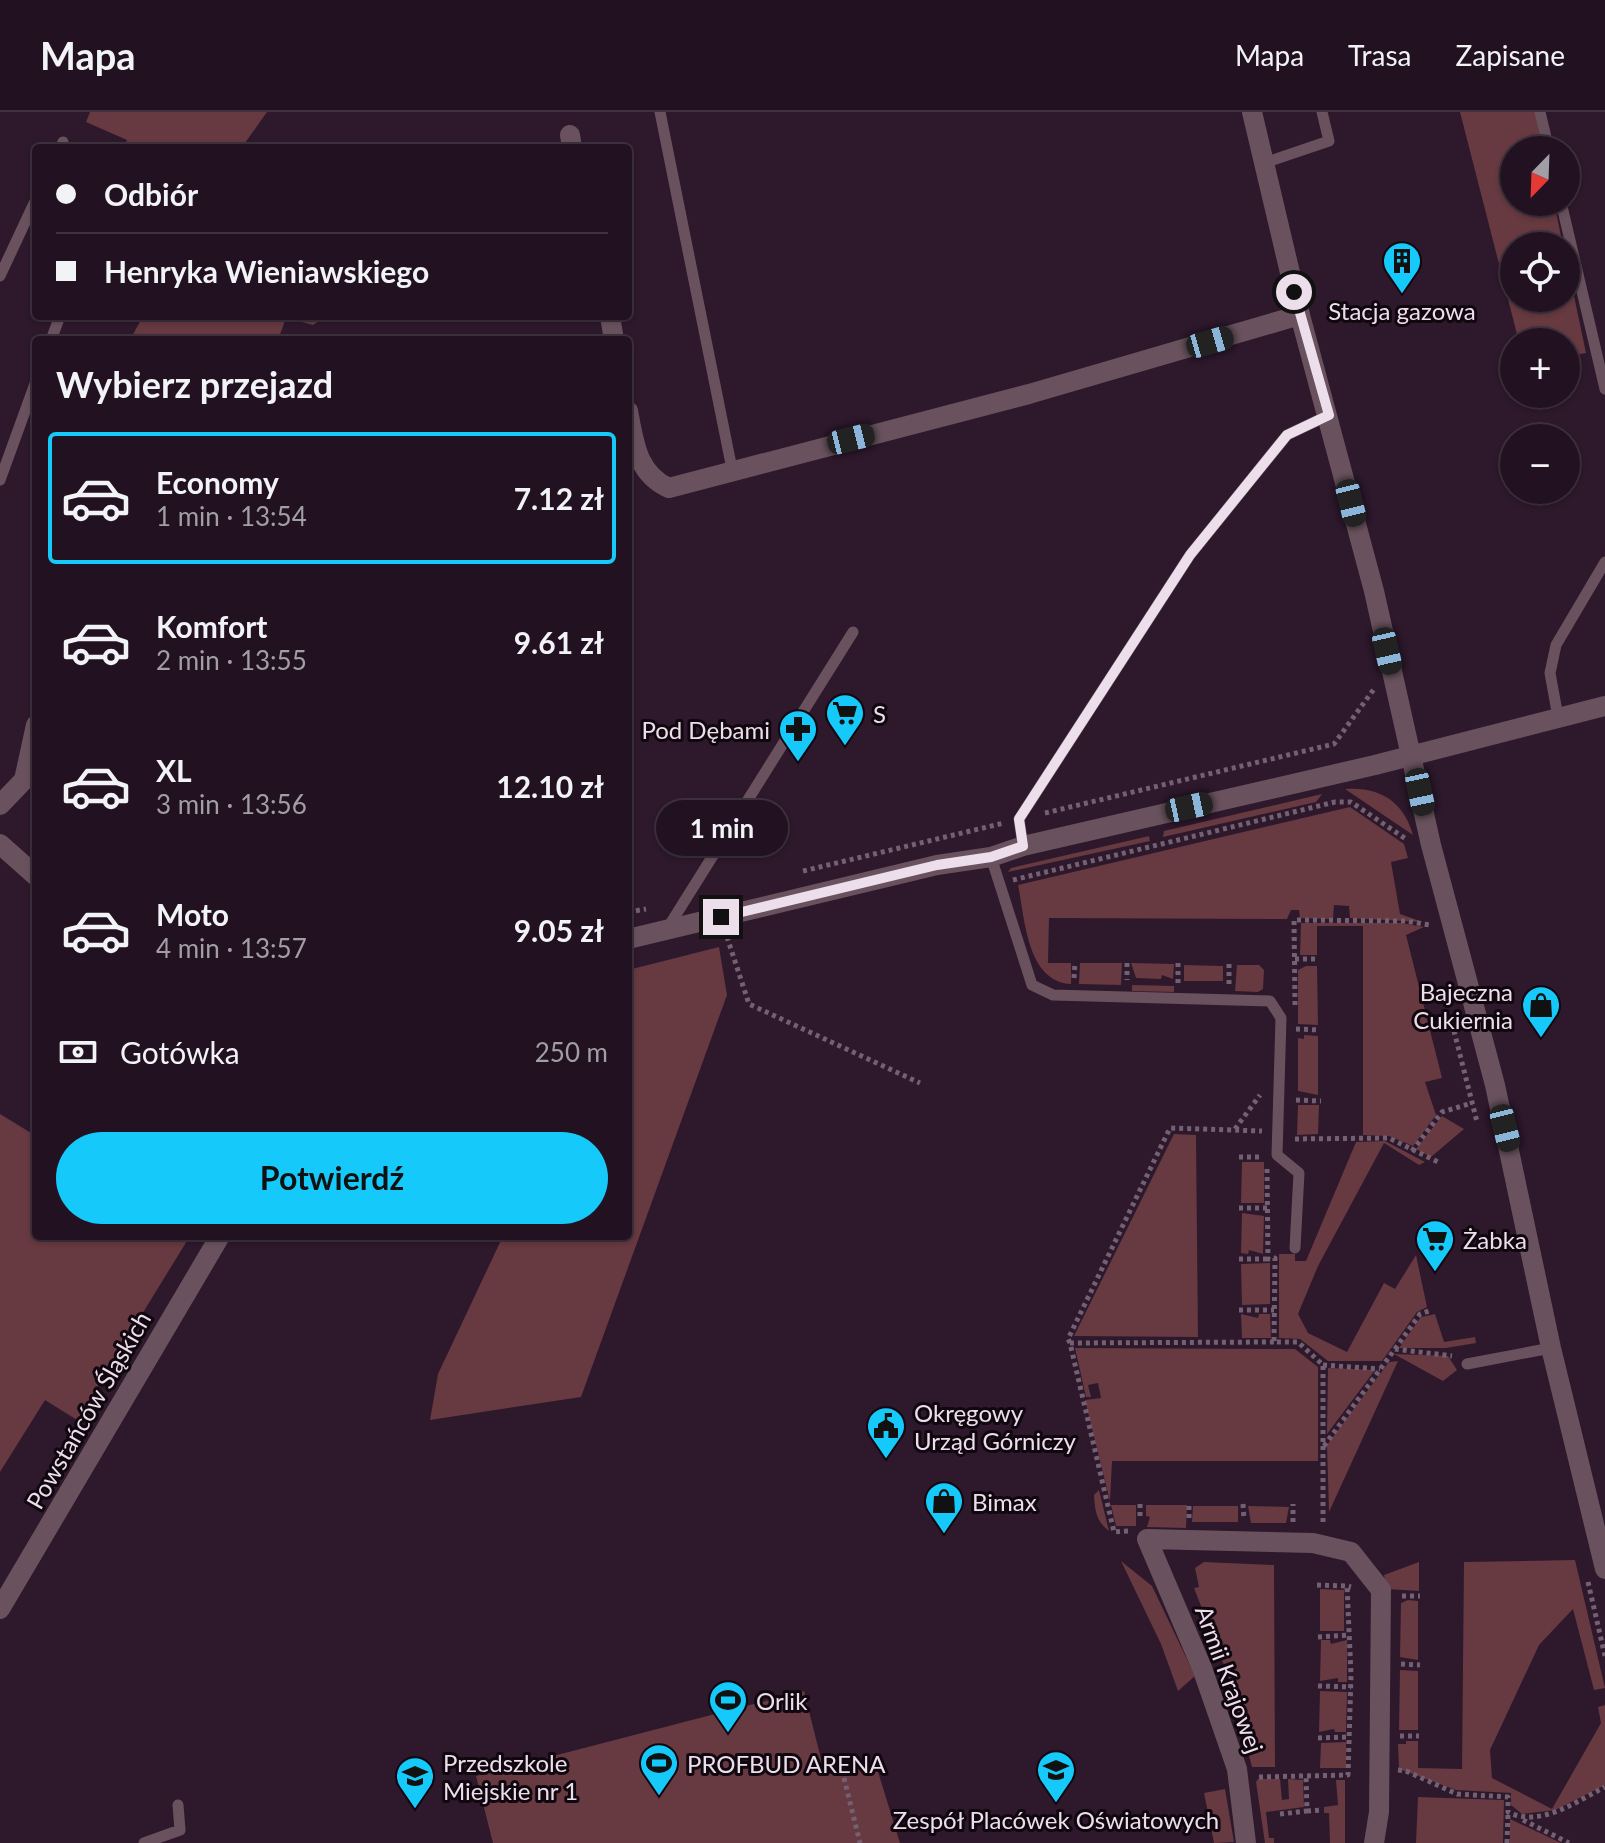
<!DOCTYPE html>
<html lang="pl">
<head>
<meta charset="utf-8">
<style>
  body { margin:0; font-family:Lato,sans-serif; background:#2e202e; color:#f1f3f6; height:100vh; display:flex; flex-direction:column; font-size:30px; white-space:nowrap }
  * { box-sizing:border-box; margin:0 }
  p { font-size:26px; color:#a29ea5 }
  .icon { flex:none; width:44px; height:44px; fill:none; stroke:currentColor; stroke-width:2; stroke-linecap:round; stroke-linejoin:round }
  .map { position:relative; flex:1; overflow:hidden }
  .details { position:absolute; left:32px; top:224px; width:600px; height:904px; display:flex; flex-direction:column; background:#221221; border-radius:8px; box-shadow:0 2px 6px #0004,0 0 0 2px #3f323f }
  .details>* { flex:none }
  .guide { position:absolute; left:32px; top:32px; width:600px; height:176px; border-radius:8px; box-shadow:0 2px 6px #0004,0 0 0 2px #3f323f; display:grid; align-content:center; height:176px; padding:0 24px; background:#221221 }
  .needle { width:52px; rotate:203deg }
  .controls { position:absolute; left:1500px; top:24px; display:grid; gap:16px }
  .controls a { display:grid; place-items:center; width:80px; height:80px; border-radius:50%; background:#221221; box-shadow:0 2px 6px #0004,0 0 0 2px #3f323f; font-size:40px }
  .end { position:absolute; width:36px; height:36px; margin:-18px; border:10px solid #ecdeeb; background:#111; box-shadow:0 0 0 4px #111 }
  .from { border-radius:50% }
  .bubble { position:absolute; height:56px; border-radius:28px; background:#221221; box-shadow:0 2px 6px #0004,0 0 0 2px #3f323f; font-size:26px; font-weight:700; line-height:56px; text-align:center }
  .car { position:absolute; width:24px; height:48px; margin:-24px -12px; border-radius:10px; box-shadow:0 0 6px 2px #0007; background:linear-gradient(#222 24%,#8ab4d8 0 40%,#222 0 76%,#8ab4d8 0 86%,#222 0) }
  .guide b { display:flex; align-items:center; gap:28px; height:76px; font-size:30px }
  .guide b+b { border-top:2px solid #3f323f }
  .guide i { width:20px; height:20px; background:#f1f3f6 }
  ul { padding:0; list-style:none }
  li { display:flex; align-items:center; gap:24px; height:132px; margin:0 16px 12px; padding:0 8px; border:4px solid transparent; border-radius:8px }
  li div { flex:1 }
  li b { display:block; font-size:30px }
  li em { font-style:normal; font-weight:700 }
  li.active { border-color:#15cafb }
  li>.icon { width:72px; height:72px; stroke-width:1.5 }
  h2 { padding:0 24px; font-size:36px; line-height:96px }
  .pay { display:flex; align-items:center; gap:20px; height:88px; padding:0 24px; font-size:30px }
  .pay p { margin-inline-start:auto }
  .action { display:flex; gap:16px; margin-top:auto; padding:16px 24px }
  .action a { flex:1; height:92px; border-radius:48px; background:#15cafb; color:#111; font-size:32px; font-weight:700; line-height:92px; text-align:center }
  header { display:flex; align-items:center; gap:48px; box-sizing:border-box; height:112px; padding:0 40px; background:#221221; border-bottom:2px solid #3f323f }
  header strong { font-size:38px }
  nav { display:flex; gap:44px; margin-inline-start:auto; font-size:28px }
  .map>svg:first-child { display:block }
  .green { fill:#673941 }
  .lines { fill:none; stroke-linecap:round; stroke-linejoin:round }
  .path { stroke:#736072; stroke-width:5; stroke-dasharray:4 4; stroke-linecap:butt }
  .service { stroke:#69525d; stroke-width:11 }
  .minor { stroke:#69525d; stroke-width:20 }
  .tertiary { stroke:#69525d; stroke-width:20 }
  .route { stroke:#ecdeeb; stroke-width:10 }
  .labels { text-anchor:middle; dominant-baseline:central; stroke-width:6; stroke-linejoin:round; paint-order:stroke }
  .poi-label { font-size:24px; fill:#ecdeeb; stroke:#10070f; text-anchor:start }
  .street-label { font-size:24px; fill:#ecdeeb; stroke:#10070f }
</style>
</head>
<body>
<header>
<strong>Mapa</strong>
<nav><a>Mapa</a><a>Trasa</a><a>Zapisane</a></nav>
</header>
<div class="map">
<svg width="1605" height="1731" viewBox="0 0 1605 1731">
  <rect width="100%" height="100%" fill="#2d182c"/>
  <path class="green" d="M 90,0 L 267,0 L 245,31 L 250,36 L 124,36 L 127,28 L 86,10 Z
    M 1460,0 L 1535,0 L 1543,38 L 1514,38 L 1514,90 L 1554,90 L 1563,134 L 1514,134 L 1514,186 L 1566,186 L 1566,146 L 1586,241 L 1566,245 L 1566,230 L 1519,230 Z
    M 143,204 L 327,204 L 313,213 L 286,206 L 278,228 L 130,228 Z
    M 1345,677 C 1380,674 1404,690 1413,723 Z
    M 1322,682 L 1316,690 L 1163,725 L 1164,719 Z
    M 1350,695 L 1404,732 L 1408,746 L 1391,750 L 1400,802 L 1423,810 L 1350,806 L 1349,794 L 1334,793 L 1333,807 L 1300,806 L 1299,798 L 1291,798 L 1287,807 L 1049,806 L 1048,851 L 1071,851 L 1071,872 C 1027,870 1025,807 1018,773 Z
    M 1149,724 L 1150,729 L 1008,760 L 1011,756 Z
    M 1301,811 L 1401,811 L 1424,815 L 1406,823 L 1442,966 L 1425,970 L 1436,1003 L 1413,1034 L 1389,1024 L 1363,1023 L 1363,814 L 1317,814 L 1317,843 L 1300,843 Z
    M 719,835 L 727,883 L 581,1285 L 430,1308 L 438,1262 L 503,1124 L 628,1124 L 628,858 Z
    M 1080,851 L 1122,851 L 1121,873 L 1079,872 Z
    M 1131,851 L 1174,852 L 1173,867 L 1162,863 L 1161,867 L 1136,866 Z
    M 1184,853 L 1223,854 L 1223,869 L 1184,869 Z
    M 1237,853 L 1259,853 L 1264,858 L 1263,877 L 1258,880 L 1235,879 Z
    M 1306,854 L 1317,854 L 1318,913 L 1298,912 L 1298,858 Z
    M 1132,873 L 1174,874 L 1174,880 L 1132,879 Z
    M 1304,923 L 1318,924 L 1318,983 L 1298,979 L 1298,926 L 1304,927 Z
    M 1298,993 L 1319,993 L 1318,1022 L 1297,1023 Z
    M 0,1002 L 36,1024 L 36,1124 L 190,1124 L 77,1308 L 45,1288 L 0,1360 Z
    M 1442,1004 L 1464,1017 L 1431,1045 L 1416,1037 Z
    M 1174,1022 L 1196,1023 L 1198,1225 L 1074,1224 Z
    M 1385,1029 L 1425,1050 L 1419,1053 L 1384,1031 L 1318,1154 L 1298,1202 L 1308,1221 L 1347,1240 L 1384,1171 L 1395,1177 L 1416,1143 L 1427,1195 L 1417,1200 L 1382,1249 L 1328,1249 L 1300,1227 L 1279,1226 L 1279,1142 L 1295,1142 L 1295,1149 L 1306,1149 L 1356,1030 Z
    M 1242,1050 L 1264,1050 L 1264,1091 L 1241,1091 Z
    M 1242,1101 L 1264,1104 L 1263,1142 L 1249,1138 L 1248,1142 L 1241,1141 Z
    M 1270,1151 L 1270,1192 L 1242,1193 L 1241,1152 Z
    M 1241,1202 L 1258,1206 L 1259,1202 L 1270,1202 L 1271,1226 L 1242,1226 Z
    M 1435,1202 L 1444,1230 L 1475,1225 L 1476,1231 L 1446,1236 L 1399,1236 L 1421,1205 Z
    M 1075,1236 L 1295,1237 L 1318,1255 L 1318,1349 L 1112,1349 L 1110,1389 L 1085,1288 L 1101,1286 L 1098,1271 L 1088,1273 L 1091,1285 L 1086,1285 Z
    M 1394,1242 L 1448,1244 L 1457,1258 L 1443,1269 Z
    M 1398,1249 L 1329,1400 L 1327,1333 L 1389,1250 Z
    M 1328,1256 L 1375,1258 L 1327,1322 Z
    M 1099,1378 L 1109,1419 C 1096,1409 1095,1399 1094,1383 Z
    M 1111,1393 L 1136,1393 L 1136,1414 L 1116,1414 Z
    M 1146,1393 L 1187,1393 L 1186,1416 L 1147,1415 L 1150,1405 L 1146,1404 Z
    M 1193,1394 L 1238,1394 L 1238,1410 L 1192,1410 Z
    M 1248,1394 L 1289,1395 L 1286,1411 L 1251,1411 Z
    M 1575,1448 L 1605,1576 L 1594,1578 L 1573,1497 L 1539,1533 L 1490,1638 L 1492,1666 L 1552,1697 L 1601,1611 L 1598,1595 L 1605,1593 L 1605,1673 L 1555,1698 L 1522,1702 L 1511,1693 L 1511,1681 L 1456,1678 L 1399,1657 L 1398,1632 L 1406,1632 L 1406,1629 L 1418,1629 L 1418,1656 L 1462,1657 L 1464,1450 Z
    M 1121,1449 L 1152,1474 L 1195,1564 L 1178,1579 L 1161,1532 Z
    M 1204,1450 L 1274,1453 L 1275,1655 L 1252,1655 L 1229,1566 L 1194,1476 L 1199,1475 L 1195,1456 Z
    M 1419,1450 L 1419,1479 L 1387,1477 L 1384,1463 Z
    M 1320,1477 L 1344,1478 L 1344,1519 L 1320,1519 Z
    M 1408,1488 L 1418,1489 L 1418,1548 L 1400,1545 L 1401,1491 Z
    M 1321,1528 L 1330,1528 L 1331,1532 L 1347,1528 L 1347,1570 L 1338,1570 L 1338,1566 L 1320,1569 Z
    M 1400,1558 L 1418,1559 L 1418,1618 L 1399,1618 Z
    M 804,1579 L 825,1663 L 875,1650 L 900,1731 L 493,1731 L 476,1664 Z
    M 1320,1579 L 1347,1580 L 1346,1620 L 1335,1620 L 1334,1617 L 1319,1620 Z
    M 1346,1630 L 1346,1656 L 1320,1656 L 1321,1631 Z
    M 1258,1667 L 1280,1667 L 1282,1688 L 1289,1687 L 1288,1667 L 1303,1668 L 1304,1695 L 1266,1700 L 1269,1726 L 1274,1726 L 1274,1731 L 1265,1731 L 1256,1670 Z
    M 1336,1668 L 1345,1668 L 1345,1731 L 1330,1731 L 1329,1701 L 1324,1701 L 1324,1695 L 1338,1693 Z
    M 1225,1677 L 1234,1730 L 1214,1731 L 1204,1681 Z
    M 1418,1685 L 1504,1688 L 1503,1731 L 1416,1731 Z
    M 1510,1707 L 1561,1731 L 1510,1731 Z"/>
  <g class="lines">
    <path class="path" d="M 1045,701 L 1334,632 L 1374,577
      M 803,759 L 1004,711
      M 1013,768 L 1335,690 L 1351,690 L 1406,727
      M 628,800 L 646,797
      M 727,825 L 749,892 L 920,971
      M 1295,847 L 1319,847
      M 1127,851 L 1127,868
      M 1074,866 L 1075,850
      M 1178,871 L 1178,851
      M 1229,872 L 1229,852
      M 1295,893 L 1294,808 L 1405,809 L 1430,813
      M 1452,911 L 1477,1010
      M 1296,917 L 1320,918
      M 1296,988 L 1321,989
      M 1235,1017 L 1260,983
      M 1295,1027 L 1389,1026 L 1440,1051
      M 1412,1039 L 1442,1000 L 1472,991
      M 1239,1045 L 1262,1045
      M 1267,1057 L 1268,1147 L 1275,1146 L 1274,1230 L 1298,1230 L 1323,1253 L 1323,1411
      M 1239,1096 L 1267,1096
      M 1239,1147 L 1268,1147
      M 1239,1198 L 1274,1198
      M 1070,1231 L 1068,1227 L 1170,1016 L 1262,1019
      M 1395,1237 L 1420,1202 L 1429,1199
      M 1323,1253 L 1380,1257
      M 1324,1334 L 1395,1237 L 1452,1244
      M 1140,1392 L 1140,1406
      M 1243,1392 L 1244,1408
      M 1189,1406 L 1189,1392
      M 1293,1410 L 1293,1392
      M 1128,1419 L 1114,1420 L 1070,1231 L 1274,1230
      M 1588,1470 L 1605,1544
      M 1317,1473 L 1347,1474
      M 1402,1484 L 1420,1484
      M 1318,1525 L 1349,1523
      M 1401,1552 L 1420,1553
      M 1318,1574 L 1351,1575
      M 1400,1624 L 1419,1624
      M 1318,1626 L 1349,1625
      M 1398,1658 L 1406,1659 L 1457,1682 L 1508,1685 L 1508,1700 C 1540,1716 1575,1690 1605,1675
      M 1259,1665 L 1348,1663 L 1351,1563 L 1347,1474 L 1351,1475
      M 844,1666 L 860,1731
      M 1307,1699 L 1322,1698
      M 1280,1702 L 1307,1699 L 1306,1664
      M 1523,1708 L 1569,1731
      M 1507,1731 L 1508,1700"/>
    <path class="service" d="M 660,0 L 732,357
      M 1540,0 L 1549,38
      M 60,36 L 63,30
      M 1264,51 L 1329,29 L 1322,0
      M 1561,90 L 1605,277
      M 0,164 L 36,87
      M 51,228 L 60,204
      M 0,368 L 36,269
      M 1558,605 L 1550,561 L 1556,533 L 1605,450
      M 1023,734 L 1019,707 L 1190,443 L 1287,323 L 1329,303
      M 991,745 L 1032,873 L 1053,883 L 1270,889 L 1281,906 L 1277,1043 L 1299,1061 L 1295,1136
      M 667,817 L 853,520
      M 1467,1252 L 1551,1236
      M 144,1731 L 180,1718 L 178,1693"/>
    <path class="minor" d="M 570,23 L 572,36
      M 610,204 L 614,228
      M 628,299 C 634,330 637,362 669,376 L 1029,282 L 1300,203
      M 0,693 L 24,668 L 36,613
      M 0,732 L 36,764
      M 628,827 L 937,753 L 991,745 L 1023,734 L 1375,653 L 1605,594
      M 0,1497 L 220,1124
      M 1246,1731 L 1237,1657 L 1202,1556 L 1147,1427 L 1313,1431 L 1351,1440 L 1381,1478 L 1379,1700 L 1374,1731"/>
    <path class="tertiary" d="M 1252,0 L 1300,203 L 1374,479 L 1431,733 L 1495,973 L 1551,1236 L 1605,1457"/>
  </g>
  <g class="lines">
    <path class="route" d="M 721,805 L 937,753 L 991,745 L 1023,734 L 1019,707 L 1190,443 L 1287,323 L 1329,303 L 1294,180"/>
  </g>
  <defs>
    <symbol id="building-pin" viewBox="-11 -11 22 30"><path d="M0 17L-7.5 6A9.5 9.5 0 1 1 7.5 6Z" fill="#15cafb" stroke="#10070f"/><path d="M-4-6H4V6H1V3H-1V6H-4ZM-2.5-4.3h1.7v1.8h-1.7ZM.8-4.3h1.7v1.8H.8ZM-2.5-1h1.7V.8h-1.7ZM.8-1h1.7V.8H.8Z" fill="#111"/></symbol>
    <symbol id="supermarket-pin" viewBox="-11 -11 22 30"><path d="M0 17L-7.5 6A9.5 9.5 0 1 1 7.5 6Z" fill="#15cafb" stroke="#10070f"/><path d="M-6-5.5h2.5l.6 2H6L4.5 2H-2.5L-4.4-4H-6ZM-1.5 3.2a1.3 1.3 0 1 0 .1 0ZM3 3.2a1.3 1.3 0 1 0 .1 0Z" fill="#111"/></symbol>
    <symbol id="pharmacy-pin" viewBox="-11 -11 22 30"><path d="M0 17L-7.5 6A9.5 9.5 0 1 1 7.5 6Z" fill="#15cafb" stroke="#10070f"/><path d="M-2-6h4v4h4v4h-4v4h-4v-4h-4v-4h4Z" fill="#111"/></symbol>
    <symbol id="shop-pin" viewBox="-11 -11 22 30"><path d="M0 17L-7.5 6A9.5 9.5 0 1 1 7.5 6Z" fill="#15cafb" stroke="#10070f"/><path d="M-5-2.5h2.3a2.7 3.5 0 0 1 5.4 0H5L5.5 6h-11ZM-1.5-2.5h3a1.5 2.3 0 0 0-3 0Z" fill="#111"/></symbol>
    <symbol id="civic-pin" viewBox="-11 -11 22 30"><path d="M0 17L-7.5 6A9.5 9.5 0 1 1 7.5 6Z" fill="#15cafb" stroke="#10070f"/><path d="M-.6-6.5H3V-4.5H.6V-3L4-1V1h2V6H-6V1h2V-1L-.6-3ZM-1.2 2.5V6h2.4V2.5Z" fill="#111"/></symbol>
    <symbol id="stadium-pin" viewBox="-11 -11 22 30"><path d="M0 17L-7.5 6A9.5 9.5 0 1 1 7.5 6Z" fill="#15cafb" stroke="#10070f"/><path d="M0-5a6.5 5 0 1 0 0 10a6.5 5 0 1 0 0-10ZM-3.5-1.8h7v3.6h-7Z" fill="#111"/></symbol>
    <symbol id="school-pin" viewBox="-11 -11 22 30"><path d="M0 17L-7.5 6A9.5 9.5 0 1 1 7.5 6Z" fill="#15cafb" stroke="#10070f"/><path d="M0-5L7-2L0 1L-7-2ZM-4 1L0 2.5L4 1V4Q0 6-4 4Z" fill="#111"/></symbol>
  </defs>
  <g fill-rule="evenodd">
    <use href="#building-pin" x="1380" y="127" width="44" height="60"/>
    <use href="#supermarket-pin" x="823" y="579" width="44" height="60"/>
    <use href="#pharmacy-pin" x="776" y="595" width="44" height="60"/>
    <use href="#shop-pin" x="1519" y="871" width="44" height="60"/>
    <use href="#supermarket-pin" x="1413" y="1105" width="44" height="60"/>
    <use href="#civic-pin" x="864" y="1292" width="44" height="60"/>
    <use href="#shop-pin" x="922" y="1367" width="44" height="60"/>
    <use href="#stadium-pin" x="706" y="1566" width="44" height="60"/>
    <use href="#stadium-pin" x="637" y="1629" width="44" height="60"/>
    <use href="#school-pin" x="1034" y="1636" width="44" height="60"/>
    <use href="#school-pin" x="393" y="1642" width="44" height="60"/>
  </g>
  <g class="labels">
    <g class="poi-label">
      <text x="1402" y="198" text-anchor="middle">Stacja gazowa</text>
      <text x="873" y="601">S</text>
      <text x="770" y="617" text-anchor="end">Pod Dębami</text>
      <text x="1513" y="879" text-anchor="end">Bajeczna<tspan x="1513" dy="28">Cukiernia</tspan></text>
      <text x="1463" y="1127">Żabka</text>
      <text x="914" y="1300">Okręgowy<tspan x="914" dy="28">Urząd Górniczy</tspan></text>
      <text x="972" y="1389">Bimax</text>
      <text x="756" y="1588">Orlik</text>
      <text x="443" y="1650">Przedszkole<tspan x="443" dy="28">Miejskie nr 1</tspan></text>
      <text x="687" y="1651">PROFBUD ARENA</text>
      <text x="1056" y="1707" text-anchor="middle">Zespół Placówek Oświatowych</text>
    </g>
    <g class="street-label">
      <text transform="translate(88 1298) rotate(-60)">Powstańców Śląskich</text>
      <text transform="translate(1230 1567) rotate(70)">Armii Krajowej</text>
    </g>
  </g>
</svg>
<div class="controls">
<a><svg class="needle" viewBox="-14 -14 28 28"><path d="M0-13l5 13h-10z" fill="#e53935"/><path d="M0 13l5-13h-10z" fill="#a29ea5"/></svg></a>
<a><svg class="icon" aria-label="locate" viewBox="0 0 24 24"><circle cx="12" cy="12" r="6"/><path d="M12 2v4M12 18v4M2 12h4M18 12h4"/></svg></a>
<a>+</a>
<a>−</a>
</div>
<i class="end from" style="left:1294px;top:180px"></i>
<i class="end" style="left:721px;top:805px"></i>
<div class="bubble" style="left:656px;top:688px;width:132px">1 min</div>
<i class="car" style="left:1210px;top:230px;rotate:74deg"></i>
<i class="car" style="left:851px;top:327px;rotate:76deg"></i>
<i class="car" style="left:1351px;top:391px;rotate:166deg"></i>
<i class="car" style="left:1387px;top:539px;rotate:167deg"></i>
<i class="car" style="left:1420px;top:680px;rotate:168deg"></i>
<i class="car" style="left:1189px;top:695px;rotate:78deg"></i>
<i class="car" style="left:1505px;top:1016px;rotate:166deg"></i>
<div class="guide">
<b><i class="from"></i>Odbiór</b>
<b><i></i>Henryka Wieniawskiego</b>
</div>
<section class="details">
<h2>Wybierz przejazd</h2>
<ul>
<li class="active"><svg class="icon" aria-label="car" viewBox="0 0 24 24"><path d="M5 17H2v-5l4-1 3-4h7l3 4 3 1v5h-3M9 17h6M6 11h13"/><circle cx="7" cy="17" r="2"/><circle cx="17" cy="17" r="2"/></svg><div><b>Economy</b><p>1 min · 13:54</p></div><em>7.12 zł</em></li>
<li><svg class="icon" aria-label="car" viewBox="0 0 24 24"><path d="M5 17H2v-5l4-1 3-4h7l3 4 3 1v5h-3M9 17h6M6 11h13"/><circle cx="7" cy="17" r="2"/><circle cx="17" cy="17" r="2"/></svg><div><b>Komfort</b><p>2 min · 13:55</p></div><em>9.61 zł</em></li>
<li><svg class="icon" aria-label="car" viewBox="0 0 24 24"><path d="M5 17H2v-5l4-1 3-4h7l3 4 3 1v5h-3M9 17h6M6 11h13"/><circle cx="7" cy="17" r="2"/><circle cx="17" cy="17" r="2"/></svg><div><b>XL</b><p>3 min · 13:56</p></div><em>12.10 zł</em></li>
<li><svg class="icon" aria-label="car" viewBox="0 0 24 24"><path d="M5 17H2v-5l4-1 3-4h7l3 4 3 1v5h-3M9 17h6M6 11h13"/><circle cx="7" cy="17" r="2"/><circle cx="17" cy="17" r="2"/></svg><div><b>Moto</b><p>4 min · 13:57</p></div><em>9.05 zł</em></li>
</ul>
<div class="pay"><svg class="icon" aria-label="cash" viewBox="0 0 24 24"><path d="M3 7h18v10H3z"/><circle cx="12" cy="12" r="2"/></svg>Gotówka<p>250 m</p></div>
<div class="action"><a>Potwierdź</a></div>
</section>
</div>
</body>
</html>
